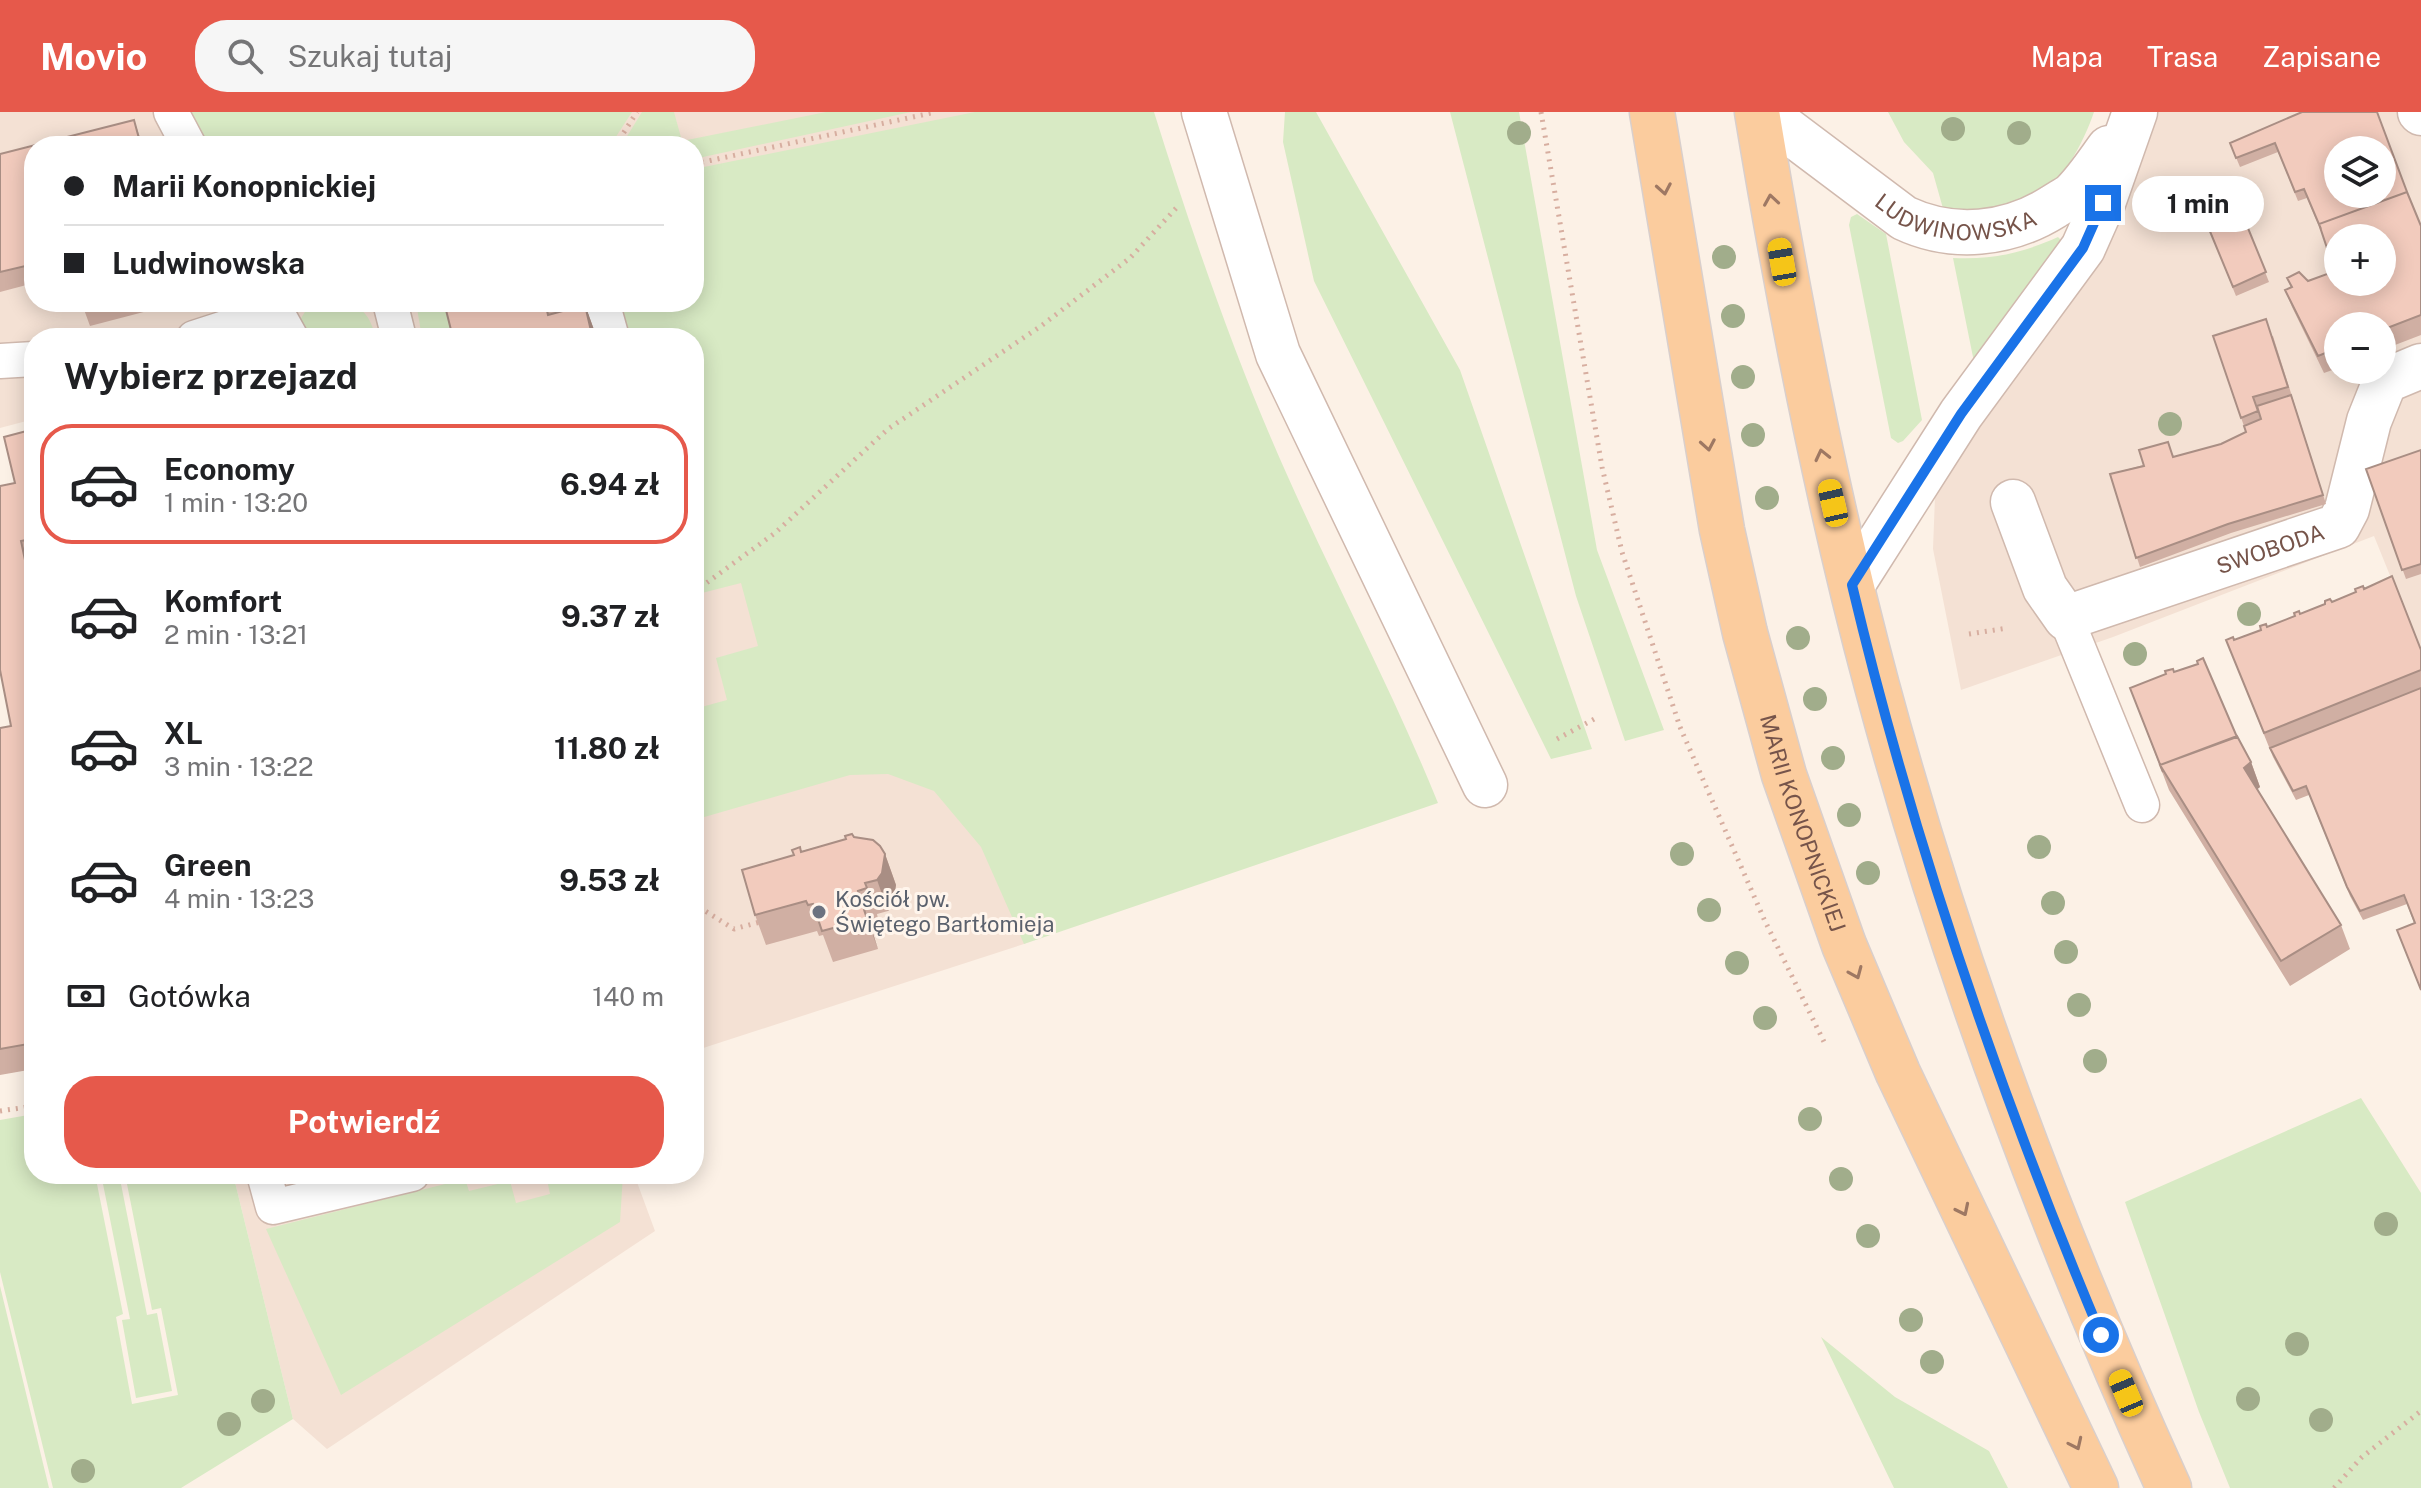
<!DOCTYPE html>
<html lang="pl">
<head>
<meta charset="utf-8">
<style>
  body { margin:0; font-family:"Public Sans",sans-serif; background:#f6f6f6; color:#202124; height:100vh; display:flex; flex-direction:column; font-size:30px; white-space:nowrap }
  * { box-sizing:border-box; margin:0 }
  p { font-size:26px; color:#757577 }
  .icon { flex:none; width:44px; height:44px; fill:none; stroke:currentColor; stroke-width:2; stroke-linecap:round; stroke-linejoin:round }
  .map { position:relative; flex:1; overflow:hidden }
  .drawer { position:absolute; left:24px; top:216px; width:680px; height:856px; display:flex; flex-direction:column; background:#fff; border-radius:32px; box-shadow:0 4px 20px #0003 }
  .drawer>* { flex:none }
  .banner { position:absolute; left:24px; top:24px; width:680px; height:176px; border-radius:32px; box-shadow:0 4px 20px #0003; display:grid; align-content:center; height:176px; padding:0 40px; background:#fff }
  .tools { position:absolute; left:2324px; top:24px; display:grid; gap:16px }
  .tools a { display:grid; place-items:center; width:72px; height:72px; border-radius:50%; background:#fff; box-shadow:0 4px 20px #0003; font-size:40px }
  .end { position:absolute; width:36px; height:36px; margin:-18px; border:10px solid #1a73e8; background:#fff; box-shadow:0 0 0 4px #fff }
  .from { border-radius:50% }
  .bubble { position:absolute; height:56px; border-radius:28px; background:#fff; box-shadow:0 4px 20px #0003; font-size:26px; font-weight:700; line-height:56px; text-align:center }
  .car { position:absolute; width:24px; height:48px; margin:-24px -12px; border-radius:10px; box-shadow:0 0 6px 2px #0007; background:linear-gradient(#f5c518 24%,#345 0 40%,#f5c518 0 76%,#345 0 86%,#f5c518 0) }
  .banner b { display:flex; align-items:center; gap:28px; height:76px; font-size:30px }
  .banner b+b { border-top:2px solid #e0e0e0 }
  .banner i { width:20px; height:20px; background:#202124 }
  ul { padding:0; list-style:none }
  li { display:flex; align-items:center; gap:24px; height:120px; margin:0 16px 12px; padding:0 24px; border:4px solid transparent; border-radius:32px }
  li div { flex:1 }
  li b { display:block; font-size:30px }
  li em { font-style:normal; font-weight:700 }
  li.active { border-color:#e6594b }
  li>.icon { width:72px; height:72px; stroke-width:1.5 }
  h2 { padding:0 40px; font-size:36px; line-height:96px }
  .pay { display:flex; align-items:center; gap:20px; height:88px; padding:0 40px; font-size:30px }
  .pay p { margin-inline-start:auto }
  .primary-button { display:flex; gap:16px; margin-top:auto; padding:16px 40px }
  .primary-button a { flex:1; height:92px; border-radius:32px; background:#e6594b; color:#fff; font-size:32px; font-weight:700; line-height:92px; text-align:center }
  header { display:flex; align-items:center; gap:48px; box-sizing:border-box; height:112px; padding:0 40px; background:#e6594b; color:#fff }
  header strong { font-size:38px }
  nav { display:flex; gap:44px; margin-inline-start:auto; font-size:28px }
  .search { width:560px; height:72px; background:#f6f6f6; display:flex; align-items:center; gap:20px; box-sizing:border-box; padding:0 28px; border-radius:32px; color:#757577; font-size:30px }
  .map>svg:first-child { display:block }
  .residential { fill:#f4e1d4; fill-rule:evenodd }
  .green { fill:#d8eac4 }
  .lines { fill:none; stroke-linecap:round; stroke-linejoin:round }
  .lane-casing { stroke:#d0b9ae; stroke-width:37 }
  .street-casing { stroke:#d0b9ae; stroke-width:47 }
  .primary-casing { stroke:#d9cfcc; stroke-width:47 }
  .path { stroke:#d7aea0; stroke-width:5; stroke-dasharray:2 6; stroke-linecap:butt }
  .lane { stroke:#fff; stroke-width:34 }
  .street { stroke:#fff; stroke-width:44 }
  .primary { stroke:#fbcc9e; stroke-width:44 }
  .tree { fill:#a1ad8b }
  .wall { fill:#d0afa3; fill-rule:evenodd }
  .shaded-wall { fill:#a98e84 }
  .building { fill:#f2cbbd; stroke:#a98e84; stroke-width:2; fill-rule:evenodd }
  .oneway { stroke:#9e7863 }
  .route { stroke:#1a73e8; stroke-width:10 }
  .worship-dot { fill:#6b7280; stroke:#fff5ec; stroke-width:3 }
  .labels { text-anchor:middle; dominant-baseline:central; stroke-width:6; stroke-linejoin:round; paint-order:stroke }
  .street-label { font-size:22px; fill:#76544a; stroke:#fff5ec }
  .worship-label { font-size:22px; fill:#5b616d; stroke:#fff5ec; text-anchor:start }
</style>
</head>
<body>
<header>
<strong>Movio</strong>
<div class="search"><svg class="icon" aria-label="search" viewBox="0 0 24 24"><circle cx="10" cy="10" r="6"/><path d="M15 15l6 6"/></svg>Szukaj tutaj</div>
<nav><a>Mapa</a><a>Trasa</a><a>Zapisane</a></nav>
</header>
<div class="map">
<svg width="2421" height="1376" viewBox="0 0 2421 1376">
  <rect width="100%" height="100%" fill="#fcf1e6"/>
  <path class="residential" d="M 0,0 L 1069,0 L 1079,803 L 1024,832 L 694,939 L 694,226 L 34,226 L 34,307 L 0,316 ZM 34,34 L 694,34 L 694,190 L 34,190 Z
    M 2149,0 L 2421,0 L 2421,540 L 2374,424 L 2113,525 L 1961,578 L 1933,437 L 1935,385 L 1957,339 ZM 2338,38 L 2382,38 L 2382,82 L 2338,82 ZM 2338,126 L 2382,126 L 2382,170 L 2338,170 ZM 2338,214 L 2382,214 L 2382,258 L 2338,258 Z
    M 233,1062 L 634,1062 L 655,1119 L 327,1337 L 293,1307 Z"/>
  <path class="green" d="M 190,0 L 632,0 L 610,34 L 208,34 Z
    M 642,0 L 674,0 L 682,29 L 826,0 L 911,0 L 694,47 L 694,34 L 621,34 Z
    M 975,0 L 1154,0 C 1193,124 1235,247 1288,365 C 1337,475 1393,580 1438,691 L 1024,832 L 981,735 L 934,679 L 888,662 L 850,663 L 694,708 L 694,597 L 727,588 L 716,546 L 758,534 L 741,471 L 698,482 L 694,465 L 694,226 L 628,226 L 618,190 L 694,190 L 694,57 Z
    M 1285,0 L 1316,0 L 1460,258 L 1592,637 L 1551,647 L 1314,169 L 1283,30 Z
    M 1450,0 L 1519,0 L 1597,438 L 1664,618 L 1625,629 L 1576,484 Z
    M 1888,0 L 2094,0 C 2082,35 2059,77 2025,93 C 2012,100 1961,99 1944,100 L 1933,61 L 1904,30 Z
    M 1857,102 L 1886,122 L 1922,308 L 1903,329 L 1898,331 L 1891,326 L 1849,113 L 1851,105 Z
    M 2058,125 L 2063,130 L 1974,250 L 1953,146 C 1991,148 2023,141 2058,125 Z
    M 320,190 C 352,190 367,191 376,226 L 310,226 L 300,208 L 306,198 Z
    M 416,190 L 448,190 L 457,226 L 422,226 Z
    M 2361,986 L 2421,1081 L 2421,1376 L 2230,1376 L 2199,1300 L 2125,1090 Z
    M 34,1002 L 34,1062 L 95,1062 L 123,1202 L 116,1205 L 132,1292 L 178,1283 L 161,1196 L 152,1198 L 125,1062 L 233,1062 L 293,1307 L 181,1376 L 53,1376 L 0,1160 L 0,1008 Z
    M 101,1062 L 119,1062 L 147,1203 L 157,1201 L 172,1279 L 136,1286 L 122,1208 L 130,1207 Z
    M 546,1062 L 623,1062 L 620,1110 L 341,1283 L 266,1117 L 465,1067 L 469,1079 L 510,1069 L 516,1091 L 550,1082 Z
    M 0,1174 L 49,1376 L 0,1376 Z
    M 1821,1225 L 1895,1285 L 1989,1339 L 2008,1376 L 1894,1376 Z"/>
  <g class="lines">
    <defs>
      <path id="lane" d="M 171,0 L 189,34
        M 271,190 L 291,226
        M 390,190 L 399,226
        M 602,190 L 612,226
        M 194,226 L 231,214 L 280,190
        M 0,249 L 34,247
        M 2066,506 L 2142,693
        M 264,1062 L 273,1095 L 412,1062"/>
      <g id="street">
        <path d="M 1204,0 L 1278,242 L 1485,673"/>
        <path id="s1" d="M 1763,0 L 1904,106 C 1953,129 2008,123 2053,95 C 2060,90 2069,86 2074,81 C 2087,68 2098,51 2109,36"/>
        <path d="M 2420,0 L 2421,1"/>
        <path id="s2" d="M 2013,390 L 2045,476 L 2066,506 L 2338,414 L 2347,397 L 2369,309 L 2385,269 L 2421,254"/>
        <path d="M 1852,473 L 1961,302 L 2083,136 L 2103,91 L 2135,0"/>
      </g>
      <g id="primary">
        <path id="s3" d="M 1652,0 L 1722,418 L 1745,521 L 1784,663 L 1844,833 L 1898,961 L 2096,1376"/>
        <path d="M 1757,0 C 1789,193 1826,385 1877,574 C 1951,849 2051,1117 2169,1376"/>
      </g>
    </defs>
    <use href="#lane" class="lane-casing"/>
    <use href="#street" class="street-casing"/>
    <use href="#primary" class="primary-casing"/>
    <path class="path" d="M 1541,0 L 1602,355 L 1622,440 L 1680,615 L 1764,807 L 1826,934
      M 615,34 L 637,0
      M 694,52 L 936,0
      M 694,480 L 775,421 L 888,317 L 1041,214 L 1130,146 L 1179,93
      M 1969,522 L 2008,516
      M 1557,627 L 1598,605
      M 694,789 L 702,797 L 734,817 L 760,810
      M 0,999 L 34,994
      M 2334,1376 L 2362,1345 L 2421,1299"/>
    <use href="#lane" class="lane"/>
    <use href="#street" class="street"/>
    <use href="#primary" class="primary"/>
  </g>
  <g class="tree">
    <circle cx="1953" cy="17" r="12"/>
    <circle cx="1519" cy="21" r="12"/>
    <circle cx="2019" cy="21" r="12"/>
    <circle cx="2227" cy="106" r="12"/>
    <circle cx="1724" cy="145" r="12"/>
    <circle cx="1733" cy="204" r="12"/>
    <circle cx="1743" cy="265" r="12"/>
    <circle cx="2170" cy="312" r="12"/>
    <circle cx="1753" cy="323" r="12"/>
    <circle cx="1767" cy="386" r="12"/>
    <circle cx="2249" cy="502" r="12"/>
    <circle cx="1798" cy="526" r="12"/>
    <circle cx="2135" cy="542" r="12"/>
    <circle cx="1815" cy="587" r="12"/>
    <circle cx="1833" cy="646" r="12"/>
    <circle cx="1849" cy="703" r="12"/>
    <circle cx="2039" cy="735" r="12"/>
    <circle cx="1682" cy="742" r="12"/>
    <circle cx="1868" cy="761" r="12"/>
    <circle cx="2053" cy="791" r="12"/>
    <circle cx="1709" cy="798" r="12"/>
    <circle cx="2066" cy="840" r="12"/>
    <circle cx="1737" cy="851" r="12"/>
    <circle cx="2079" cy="893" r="12"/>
    <circle cx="1765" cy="906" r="12"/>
    <circle cx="2095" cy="949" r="12"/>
    <circle cx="1810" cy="1007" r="12"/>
    <circle cx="1841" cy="1067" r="12"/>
    <circle cx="2386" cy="1112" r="12"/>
    <circle cx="1868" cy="1124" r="12"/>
    <circle cx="1911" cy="1208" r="12"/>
    <circle cx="2297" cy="1232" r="12"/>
    <circle cx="1932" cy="1250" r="12"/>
    <circle cx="2248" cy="1287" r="12"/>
    <circle cx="263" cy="1289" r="12"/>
    <circle cx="2321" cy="1308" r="12"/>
    <circle cx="229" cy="1312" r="12"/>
    <circle cx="83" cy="1359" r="12"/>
  </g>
  <path class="wall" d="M 2302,0 L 2407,80 L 2421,114 L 2421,223 L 2382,238 L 2382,214 L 2338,214 L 2338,256 L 2324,261 L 2292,195 L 2285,178 L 2291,176 L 2287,166 L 2308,169 L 2336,165 L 2336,162 L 2323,124 L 2307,86 L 2298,89 L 2278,40 L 2240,55 L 2230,31 ZM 2338,126 L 2382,170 L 2338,170 Z
    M 134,8 L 143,34 L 34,34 L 34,171 L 0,180 L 0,42 Z
    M 2243,104 L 2269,170 L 2236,184 L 2209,117 Z
    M 89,190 L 182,190 L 90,214 L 82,192 Z
    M 444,190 L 584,190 L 597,226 L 453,226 Z
    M 2213,224 L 2273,224 L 2326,392 L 2231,421 L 2140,455 L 2110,362 L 2221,332 L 2246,320 Z
    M 34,317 L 34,453 L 30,454 L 34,473 L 34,957 L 0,963 L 0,616 L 11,614 L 15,371 Z
    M 2421,338 L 2421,462 L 2406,467 L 2366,357 Z
    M 2364,477 L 2421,538 L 2421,879 L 2414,811 L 2407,792 L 2363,808 L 2350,784 L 2309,683 L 2296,688 L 2273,645 L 2226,528 L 2234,528 Z
    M 2174,560 L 2237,625 L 2251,650 L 2260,675 L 2257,677 L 2341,813 L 2350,837 L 2290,874 L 2169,678 L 2130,576 Z
    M 854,725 L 885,742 L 896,773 L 893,791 L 888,799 L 877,802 L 878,807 L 869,809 L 878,837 L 833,850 L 823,823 L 819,824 L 817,819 L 766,833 L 755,803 L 794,743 L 802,739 Z"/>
  <path class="shaded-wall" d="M 585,193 L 597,226 L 593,226 L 591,219 Z
    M 21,429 L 30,454 L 34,473 L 34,491 Z
    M 2251,650 L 2260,675 L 2253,681 L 2244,656 Z
    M 885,742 L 896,773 L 893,791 L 888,799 L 877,768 Z
    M 858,779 L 869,809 L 878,837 L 867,807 Z"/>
  <path class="building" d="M 2302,0 L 2377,0 L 2407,80 L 2319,112 L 2321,117 L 2304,77 L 2295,80 L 2275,31 L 2236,46 L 2230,31 ZM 2338,38 L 2382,38 L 2382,82 L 2338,82 Z
    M 134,8 L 141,34 L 34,34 L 34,152 L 0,160 L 0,42 Z
    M 2407,80 L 2421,114 L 2421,203 L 2382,218 L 2382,214 L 2338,214 L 2338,236 L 2318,244 L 2285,178 L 2292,175 L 2287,166 L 2299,160 L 2308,169 L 2327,162 L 2336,165 L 2338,158 L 2338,170 L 2382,170 L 2382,126 L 2338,126 L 2338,151 L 2331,148 L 2319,112 Z
    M 2243,104 L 2266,160 L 2233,175 L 2209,117 Z
    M 89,190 L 108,190 L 84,196 L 82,192 Z
    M 444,190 L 545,190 L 548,203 L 585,193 L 591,219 L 564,226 L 453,226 Z
    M 2266,207 L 2288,275 L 2253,285 L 2258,299 L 2241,306 L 2213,224 Z
    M 2291,283 L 2323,383 L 2228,412 L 2136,446 L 2110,362 L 2144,354 L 2139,338 L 2168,330 L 2173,345 L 2221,332 L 2246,320 L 2244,314 L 2261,307 L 2257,294 Z
    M 34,317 L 34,440 L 31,427 L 21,429 L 34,491 L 34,931 L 0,937 L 0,616 L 11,614 L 0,558 L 0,374 L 15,371 L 4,325 Z
    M 2421,338 L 2421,452 L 2402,458 L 2366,357 Z
    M 2392,464 L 2421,538 L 2421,558 L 2264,621 L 2226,528 L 2233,525 L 2234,528 L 2261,518 L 2260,514 L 2266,512 L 2267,515 L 2295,504 L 2294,501 L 2299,499 L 2300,502 L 2325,492 L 2325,489 L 2330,487 L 2332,490 L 2356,480 L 2355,477 L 2363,474 L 2364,477 Z
    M 2203,546 L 2237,625 L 2160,653 L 2163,660 L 2130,576 L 2166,562 L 2165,559 L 2173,557 L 2174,560 L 2198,552 L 2197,549 Z
    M 2421,576 L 2421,878 L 2397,818 L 2415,811 L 2404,783 L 2360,799 L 2347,775 L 2306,674 L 2293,679 L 2270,636 Z
    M 2237,624 L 2251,650 L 2244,656 L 2341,813 L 2281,849 L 2160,653 Z
    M 852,722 L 854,725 L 873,728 L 880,734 L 885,742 L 882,761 L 877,768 L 865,771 L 867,776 L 858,779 L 867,807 L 822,819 L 813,792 L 808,793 L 806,789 L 755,803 L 742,758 L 794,743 L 792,738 L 800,735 L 801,740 L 846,727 L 845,724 Z"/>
  <defs><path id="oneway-chevron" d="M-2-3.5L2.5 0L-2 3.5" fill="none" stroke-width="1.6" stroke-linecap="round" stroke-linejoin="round" transform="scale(2)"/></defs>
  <g class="oneway">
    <use href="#oneway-chevron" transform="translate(1664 77) rotate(80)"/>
    <use href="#oneway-chevron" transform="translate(1771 88) rotate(-99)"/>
    <use href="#oneway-chevron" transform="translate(1708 333) rotate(80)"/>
    <use href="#oneway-chevron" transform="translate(1822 343) rotate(-103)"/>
    <use href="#oneway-chevron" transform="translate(1856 861) rotate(67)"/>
    <use href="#oneway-chevron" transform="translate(1963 1098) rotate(64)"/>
    <use href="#oneway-chevron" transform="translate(2076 1332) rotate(65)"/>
  </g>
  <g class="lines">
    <path class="route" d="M 2101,1223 C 1999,980 1913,729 1852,473 L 1961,302 L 2083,136 L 2103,91"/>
  </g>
  <circle class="worship-dot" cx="819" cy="800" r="8"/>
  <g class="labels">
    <g class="street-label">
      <text stroke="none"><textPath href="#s1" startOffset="228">LUDWINOWSKA</textPath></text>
      <text stroke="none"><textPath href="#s2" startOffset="344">SWOBODA</textPath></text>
      <text stroke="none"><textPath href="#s3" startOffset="728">MARII KONOPNICKIEJ</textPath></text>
    </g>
    <g class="worship-label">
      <text x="835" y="787">Kościół pw.<tspan x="835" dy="25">Świętego Bartłomieja</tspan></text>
    </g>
  </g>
</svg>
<div class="tools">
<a><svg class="icon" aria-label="layers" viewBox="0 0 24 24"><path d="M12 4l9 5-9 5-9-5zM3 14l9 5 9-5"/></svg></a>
<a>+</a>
<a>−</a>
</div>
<i class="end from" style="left:2101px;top:1223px"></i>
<i class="end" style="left:2103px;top:91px"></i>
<div class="bubble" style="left:2132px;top:64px;width:132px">1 min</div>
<i class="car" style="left:1782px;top:150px;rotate:350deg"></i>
<i class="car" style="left:1833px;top:391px;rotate:347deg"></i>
<i class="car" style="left:2126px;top:1281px;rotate:337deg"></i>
<div class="banner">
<b><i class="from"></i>Marii Konopnickiej</b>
<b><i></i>Ludwinowska</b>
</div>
<section class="drawer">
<h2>Wybierz przejazd</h2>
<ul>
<li class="active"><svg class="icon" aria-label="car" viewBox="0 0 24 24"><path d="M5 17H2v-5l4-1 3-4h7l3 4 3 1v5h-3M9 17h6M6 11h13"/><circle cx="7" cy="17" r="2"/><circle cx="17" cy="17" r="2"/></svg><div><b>Economy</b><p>1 min · 13:20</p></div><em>6.94 zł</em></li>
<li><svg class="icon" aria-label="car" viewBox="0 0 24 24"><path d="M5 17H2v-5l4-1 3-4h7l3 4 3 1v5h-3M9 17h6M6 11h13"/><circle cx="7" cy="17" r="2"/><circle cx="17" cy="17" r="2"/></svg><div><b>Komfort</b><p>2 min · 13:21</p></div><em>9.37 zł</em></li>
<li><svg class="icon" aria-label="car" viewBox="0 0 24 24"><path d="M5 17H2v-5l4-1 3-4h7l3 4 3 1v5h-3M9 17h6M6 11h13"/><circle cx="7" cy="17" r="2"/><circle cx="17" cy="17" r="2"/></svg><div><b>XL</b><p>3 min · 13:22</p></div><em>11.80 zł</em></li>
<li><svg class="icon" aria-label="car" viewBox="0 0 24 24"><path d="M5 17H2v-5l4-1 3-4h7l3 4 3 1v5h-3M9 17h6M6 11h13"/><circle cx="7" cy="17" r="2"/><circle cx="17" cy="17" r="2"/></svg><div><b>Green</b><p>4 min · 13:23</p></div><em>9.53 zł</em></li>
</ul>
<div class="pay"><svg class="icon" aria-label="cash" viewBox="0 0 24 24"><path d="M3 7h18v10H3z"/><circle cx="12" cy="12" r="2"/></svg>Gotówka<p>140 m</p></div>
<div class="primary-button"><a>Potwierdź</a></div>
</section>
</div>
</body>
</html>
